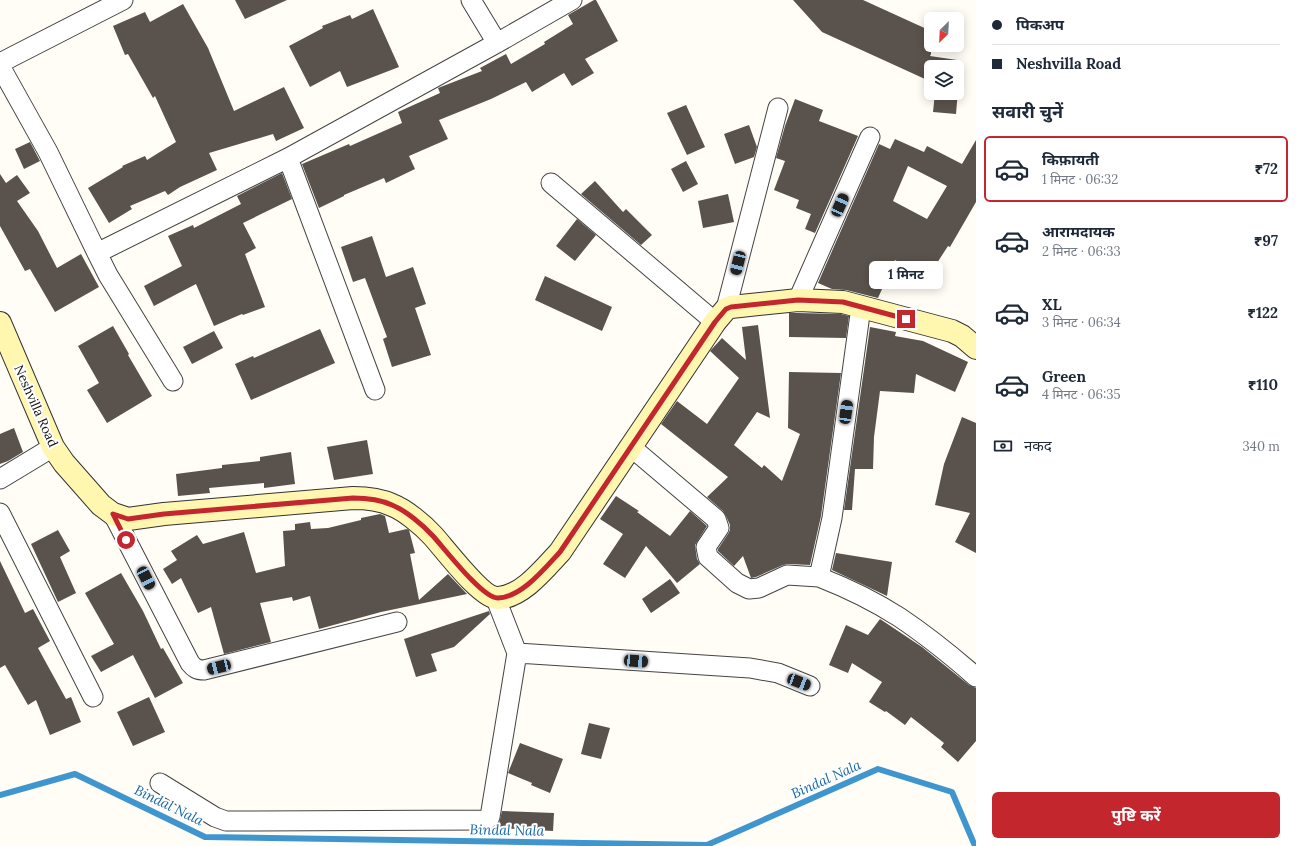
<!DOCTYPE html>
<html lang="hi">
<head>
<meta charset="utf-8">
<style>
  body { margin:0; font-family:Lora,"Noto Sans Devanagari",serif; background:#f2f2f3; color:#1f2937; height:100vh; display:flex; flex-direction:column; font-size:15px; white-space:nowrap }
  * { box-sizing:border-box; margin:0 }
  p { font-size:13px; color:#747a83 }
  .icon { flex:none; width:22px; height:22px; fill:none; stroke:currentColor; stroke-width:2; stroke-linecap:round; stroke-linejoin:round }
  .map { position:relative; flex:1; overflow:hidden }
  .panel { display:flex; flex-direction:column; background:#fff; width:320px }
  .panel>* { flex:none }
  .hud { display:grid; align-content:center; height:88px; padding:0 16px; background:#fff }
  .needle { width:26px; rotate:204deg }
  .fabs { position:absolute; left:924px; top:12px; display:grid; gap:8px }
  .fabs a { display:grid; place-items:center; width:40px; height:40px; border-radius:6px; background:#fff; box-shadow:0 2px 10px #0003; font-size:20px }
  .end { position:absolute; width:18px; height:18px; margin:-9px; border:5px solid #c4262e; background:#fff; box-shadow:0 0 0 2px #fff }
  .from { border-radius:50% }
  .bubble { position:absolute; height:28px; border-radius:6px; background:#fff; box-shadow:0 2px 10px #0003; font-size:13px; font-weight:700; line-height:28px; text-align:center }
  .car { position:absolute; width:12px; height:24px; margin:-12px -6px; border-radius:5px; box-shadow:0 0 3px 1px #0007; background:linear-gradient(#222 24%,#8ab4d8 0 40%,#222 0 76%,#8ab4d8 0 86%,#222 0) }
  .hud b { display:flex; align-items:center; gap:14px; height:38px; font-size:15px }
  .hud b+b { border-top:1px solid #e0e1e3 }
  .hud i { width:10px; height:10px; background:#1f2937 }
  ul { padding:0; list-style:none }
  li { display:flex; align-items:center; gap:12px; height:66px; margin:0 8px 6px; padding:0 8px; border:2px solid transparent; border-radius:6px }
  li div { flex:1 }
  li b { display:block; font-size:15px }
  li em { font-style:normal; font-weight:700 }
  li.active { border-color:#c4262e }
  li>.icon { width:36px; height:36px; stroke-width:1.5 }
  h2 { padding:0 16px; font-size:18px; line-height:48px }
  .pay { display:flex; align-items:center; gap:10px; height:44px; padding:0 16px; font-size:15px }
  .pay p { margin-inline-start:auto }
  .action { display:flex; gap:8px; margin-top:auto; padding:8px 16px }
  .action a { flex:1; height:46px; border-radius:6px; background:#c4262e; color:#fff; font-size:16px; font-weight:700; line-height:46px; text-align:center }
  main { display:flex; flex:1; min-height:0 }
  .map>svg:first-child { display:block }
  .lines { fill:none; stroke-linecap:round; stroke-linejoin:round }
  .stream { stroke:#3f96cf; stroke-width:6 }
  .building { fill:#5a524d; fill-rule:evenodd }
  .street-casing { stroke:#444; stroke-width:21 }
  .secondary-casing { stroke:#333; stroke-width:24 }
  .street { stroke:#fff; stroke-width:19 }
  .secondary { stroke:#fff6b0; stroke-width:22 }
  .route { stroke:#c4262e; stroke-width:5 }
  .labels { text-anchor:middle; dominant-baseline:central; stroke-width:4; stroke-linejoin:round; paint-order:stroke }
  .street-label { font-size:13px; fill:#111; stroke:#fff }
  .water-label { font-size:14px; font-style:italic; fill:#1768a6; stroke:#fff }
</style>
</head>
<body>
<main>
<div class="map">
<svg width="976" height="846" viewBox="0 0 976 846">
  <rect width="100%" height="100%" fill="#fffdf5"/>
  <g class="lines">
    <path class="stream" d="M 0,795 L 75,774 L 205,837 L 707,845 L 878,769 L 952,792 L 975,846"/>
  </g>
  <path class="building" d="M 235,0 L 287,0 L 245,19 Z
    M 594,0 L 596,0 L 618,41 L 585,59 L 594,73 L 572,86 L 564,73 L 532,92 L 526,82 L 491,99 L 439,120 L 448,139 L 409,156 L 415,169 L 386,183 L 384,178 L 344,195 L 344,196 L 319,208 L 302,164 L 349,144 L 350,146 L 402,123 L 398,112 L 440,93 L 438,88 L 482,71 L 480,68 L 506,54 L 511,64 L 545,44 L 544,42 L 573,24 L 568,15 Z
    M 793,0 L 863,0 L 931,31 L 931,54 L 930,56 L 957,60 L 956,67 L 931,67 L 931,80 L 925,79 L 822,32 Z
    M 183,4 L 208,48 L 234,111 L 284,87 L 304,128 L 276,141 L 273,134 L 209,153 L 217,170 L 180,187 L 168,195 L 165,191 L 130,206 L 132,209 L 109,223 L 88,188 L 123,167 L 122,166 L 145,156 L 147,160 L 176,142 L 155,96 L 153,98 L 128,54 L 125,55 L 113,26 L 145,12 L 150,22 Z
    M 373,9 L 399,67 L 347,87 L 340,71 L 310,87 L 289,46 L 323,28 L 322,26 L 350,15 L 352,19 Z
    M 957,90 L 958,90 L 956,114 L 933,112 L 935,93 L 957,93 Z
    M 795,99 L 823,110 L 819,121 L 858,136 L 815,233 L 805,229 L 811,214 L 796,208 L 799,200 L 774,190 L 785,161 L 776,158 L 785,126 Z
    M 686,105 L 705,147 L 687,155 L 667,113 Z
    M 749,125 L 757,147 L 754,157 L 735,164 L 724,134 Z
    M 895,139 L 924,152 L 927,146 L 962,164 L 976,140 L 976,202 L 950,247 L 948,246 L 926,280 L 895,260 L 878,298 L 846,290 L 832,289 L 818,283 L 879,144 L 890,149 ZM 908,166 L 947,186 L 927,219 L 893,201 Z
    M 30,142 L 40,161 L 24,169 L 15,149 Z
    M 686,161 L 698,184 L 683,192 L 671,169 Z
    M 282,173 L 292,199 L 243,223 L 256,248 L 245,254 L 265,307 L 243,315 L 242,314 L 214,326 L 196,284 L 154,306 L 144,286 L 182,266 L 168,236 L 193,225 L 194,228 L 241,204 L 237,196 Z
    M 0,174 L 6,183 L 17,175 L 30,193 L 17,201 L 38,231 L 57,268 L 81,254 L 99,287 L 55,312 L 30,269 L 25,271 L 0,226 Z
    M 595,181 L 623,212 L 626,209 L 652,235 L 641,245 L 581,194 Z
    M 728,194 L 734,222 L 703,228 L 698,201 Z
    M 577,219 L 596,235 L 575,261 L 556,246 Z
    M 372,236 L 386,277 L 413,267 L 426,304 L 415,308 L 431,355 L 392,367 L 383,339 L 387,337 L 365,278 L 353,282 L 341,247 Z
    M 545,276 L 612,307 L 602,331 L 535,300 Z
    M 789,313 L 798,313 L 841,314 L 849,316 L 846,338 L 789,337 Z
    M 758,325 L 770,418 L 757,412 L 734,445 L 762,468 L 764,465 L 782,481 L 800,434 L 788,428 L 789,372 L 841,373 L 821,516 L 810,565 L 788,564 L 783,565 L 756,577 L 751,578 L 743,556 L 734,566 L 718,551 L 718,549 L 728,534 L 730,530 L 730,525 L 726,516 L 723,511 L 707,497 L 728,477 L 661,424 L 677,401 L 707,424 L 739,378 L 710,351 L 722,338 L 746,360 L 742,327 Z
    M 113,326 L 129,354 L 128,355 L 152,396 L 107,423 L 87,390 L 99,383 L 78,346 Z
    M 870,327 L 896,332 L 895,336 L 923,341 L 968,362 L 955,392 L 916,374 L 914,393 L 880,391 L 874,437 L 873,469 L 855,469 L 852,510 L 844,510 Z
    M 320,329 L 335,363 L 251,400 L 235,364 L 253,356 L 254,358 Z
    M 214,331 L 223,348 L 192,364 L 183,347 Z
    M 962,417 L 976,423 L 976,553 L 955,542 L 970,513 L 935,505 L 944,464 Z
    M 14,428 L 23,452 L 8,461 L 0,464 L 0,434 Z
    M 367,440 L 373,474 L 334,480 L 327,447 Z
    M 291,452 L 295,484 L 264,488 L 264,483 L 209,488 L 210,493 L 178,496 L 176,474 L 222,468 L 222,465 L 260,461 L 260,457 Z
    M 616,496 L 639,511 L 637,512 L 670,536 L 690,511 L 707,526 L 695,545 L 697,559 L 700,564 L 677,583 L 646,546 L 625,578 L 603,564 L 623,534 L 600,519 Z
    M 380,514 L 385,516 L 389,533 L 407,529 L 409,530 L 415,553 L 410,554 L 419,600 L 448,574 L 467,594 L 381,612 L 319,629 L 310,596 L 293,601 L 292,597 L 260,603 L 271,642 L 224,654 L 211,607 L 198,613 L 181,578 L 172,584 L 163,569 L 177,560 L 171,551 L 197,535 L 203,544 L 244,532 L 256,573 L 285,566 L 283,531 L 295,530 L 295,524 L 310,522 L 311,529 L 328,528 L 361,520 L 361,518 Z
    M 58,530 L 70,551 L 60,557 L 76,593 L 58,602 L 31,544 Z
    M 836,553 L 892,562 L 887,596 L 832,570 Z
    M 0,561 L 25,613 L 33,609 L 50,641 L 38,648 L 66,699 L 71,697 L 81,722 L 50,735 L 36,700 L 28,705 L 5,665 L 0,668 Z
    M 121,573 L 143,611 L 161,649 L 163,648 L 183,683 L 155,698 L 133,655 L 101,672 L 91,656 L 114,644 L 85,593 Z
    M 670,579 L 680,593 L 651,613 L 642,599 Z
    M 489,611 L 490,614 L 454,647 L 431,654 L 437,671 L 416,677 L 404,639 Z
    M 880,619 L 922,647 L 969,685 L 976,688 L 976,741 L 958,762 L 941,747 L 944,743 L 911,717 L 905,725 L 886,711 L 885,712 L 869,702 L 882,682 L 852,663 L 848,673 L 829,665 L 846,625 L 868,635 Z
    M 149,697 L 165,732 L 133,746 L 117,712 Z
    M 589,723 L 610,728 L 601,759 L 581,754 Z
    M 520,743 L 563,759 L 550,793 L 531,785 L 532,783 L 508,773 Z
    M 502,811 L 554,813 L 553,831 L 498,828 Z"/>
  <g class="lines">
    <defs>
      <path id="street" d="M 471,0 L 497,43
        M 0,63 L 123,0
        M 0,66 L 48,152 L 97,253
        M 288,158 L 375,390
        M 551,183 L 715,322
        M 798,300 L 870,137
        M 726,309 L 778,108
        M 173,381 L 108,275 L 97,253 L 288,158 L 497,43 L 572,0
        M 631,447 L 716,519 L 719,528 L 706,547 L 708,557 L 737,583 L 749,589 L 759,588 L 787,575 L 819,577 L 832,518 L 861,307
        M 0,479 L 53,447
        M 0,513 L 93,697
        M 113,514 L 190,663 C 194,668 197,670 204,670 L 397,622
        M 819,577 C 847,588 874,601 899,617 C 926,635 952,656 976,677
        M 517,653 L 750,668 L 778,673 L 810,686
        M 160,783 L 215,817 L 226,821 L 486,820 L 490,817 L 517,653 L 496,599"/>
      <path id="secondary" d="M 0,323 L 53,447 L 64,463 L 101,505 L 113,514 L 128,519 L 164,514 L 353,498 C 367,498 379,499 392,505 C 405,510 423,525 433,536 C 444,548 482,599 498,598 C 522,597 544,569 560,552 L 715,322 L 726,309 L 731,307 L 798,300 L 843,302 L 952,331 L 962,336 L 976,348"/>
    </defs>
    <use href="#street" class="street-casing"/>
    <use href="#secondary" class="secondary-casing"/>
    <use href="#street" class="street"/>
    <use href="#secondary" class="secondary"/>
  </g>
  <g class="lines">
    <path class="route" d="M 126,540 L 113,514 L 128,519 L 164,514 L 353,498 C 367,498 379,499 392,505 C 405,510 423,525 433,536 C 444,548 483,599 498,598 C 522,597 544,569 560,552 L 715,322 L 726,309 L 731,307 L 798,300 L 843,302 L 906,319"/>
  </g>
  <g class="labels">
    <g class="street-label">
      <text transform="translate(36 406) rotate(66)">Neshvilla Road</text>
    </g>
    <g class="water-label">
      <text transform="translate(826 779) rotate(-24)">Bindal Nala</text>
      <text transform="translate(169 805) rotate(26)">Bindal Nala</text>
      <text transform="translate(507 830) rotate(1)">Bindal Nala</text>
    </g>
  </g>
</svg>
<div class="fabs">
<a><svg class="needle" viewBox="-14 -14 28 28"><path d="M0-13l5 13h-10z" fill="#e53935"/><path d="M0 13l5-13h-10z" fill="#747a83"/></svg></a>
<a><svg class="icon" aria-label="layers" viewBox="0 0 24 24"><path d="M12 4l9 5-9 5-9-5zM3 14l9 5 9-5"/></svg></a>
</div>
<i class="end from" style="left:126px;top:540px"></i>
<i class="end" style="left:906px;top:319px"></i>
<div class="bubble" style="left:869px;top:261px;width:74px">1 मिनट</div>
<i class="car" style="left:840px;top:205px;rotate:24deg"></i>
<i class="car" style="left:738px;top:263px;rotate:194deg"></i>
<i class="car" style="left:846px;top:412px;rotate:8deg"></i>
<i class="car" style="left:146px;top:578px;rotate:153deg"></i>
<i class="car" style="left:636px;top:661px;rotate:94deg"></i>
<i class="car" style="left:219px;top:667px;rotate:256deg"></i>
<i class="car" style="left:799px;top:682px;rotate:111deg"></i>
</div>
<section class="panel">
<div class="hud">
<b><i class="from"></i>पिकअप</b>
<b><i></i>Neshvilla Road</b>
</div>
<h2>सवारी चुनें</h2>
<ul>
<li class="active"><svg class="icon" aria-label="car" viewBox="0 0 24 24"><path d="M5 17H2v-5l4-1 3-4h7l3 4 3 1v5h-3M9 17h6M6 11h13"/><circle cx="7" cy="17" r="2"/><circle cx="17" cy="17" r="2"/></svg><div><b>किफ़ायती</b><p>1 मिनट · 06:32</p></div><em>₹72</em></li>
<li><svg class="icon" aria-label="car" viewBox="0 0 24 24"><path d="M5 17H2v-5l4-1 3-4h7l3 4 3 1v5h-3M9 17h6M6 11h13"/><circle cx="7" cy="17" r="2"/><circle cx="17" cy="17" r="2"/></svg><div><b>आरामदायक</b><p>2 मिनट · 06:33</p></div><em>₹97</em></li>
<li><svg class="icon" aria-label="car" viewBox="0 0 24 24"><path d="M5 17H2v-5l4-1 3-4h7l3 4 3 1v5h-3M9 17h6M6 11h13"/><circle cx="7" cy="17" r="2"/><circle cx="17" cy="17" r="2"/></svg><div><b>XL</b><p>3 मिनट · 06:34</p></div><em>₹122</em></li>
<li><svg class="icon" aria-label="car" viewBox="0 0 24 24"><path d="M5 17H2v-5l4-1 3-4h7l3 4 3 1v5h-3M9 17h6M6 11h13"/><circle cx="7" cy="17" r="2"/><circle cx="17" cy="17" r="2"/></svg><div><b>Green</b><p>4 मिनट · 06:35</p></div><em>₹110</em></li>
</ul>
<div class="pay"><svg class="icon" aria-label="cash" viewBox="0 0 24 24"><path d="M3 7h18v10H3z"/><circle cx="12" cy="12" r="2"/></svg>नकद<p>340 m</p></div>
<div class="action"><a>पुष्टि करें</a></div>
</section>
</main>
</body>
</html>
